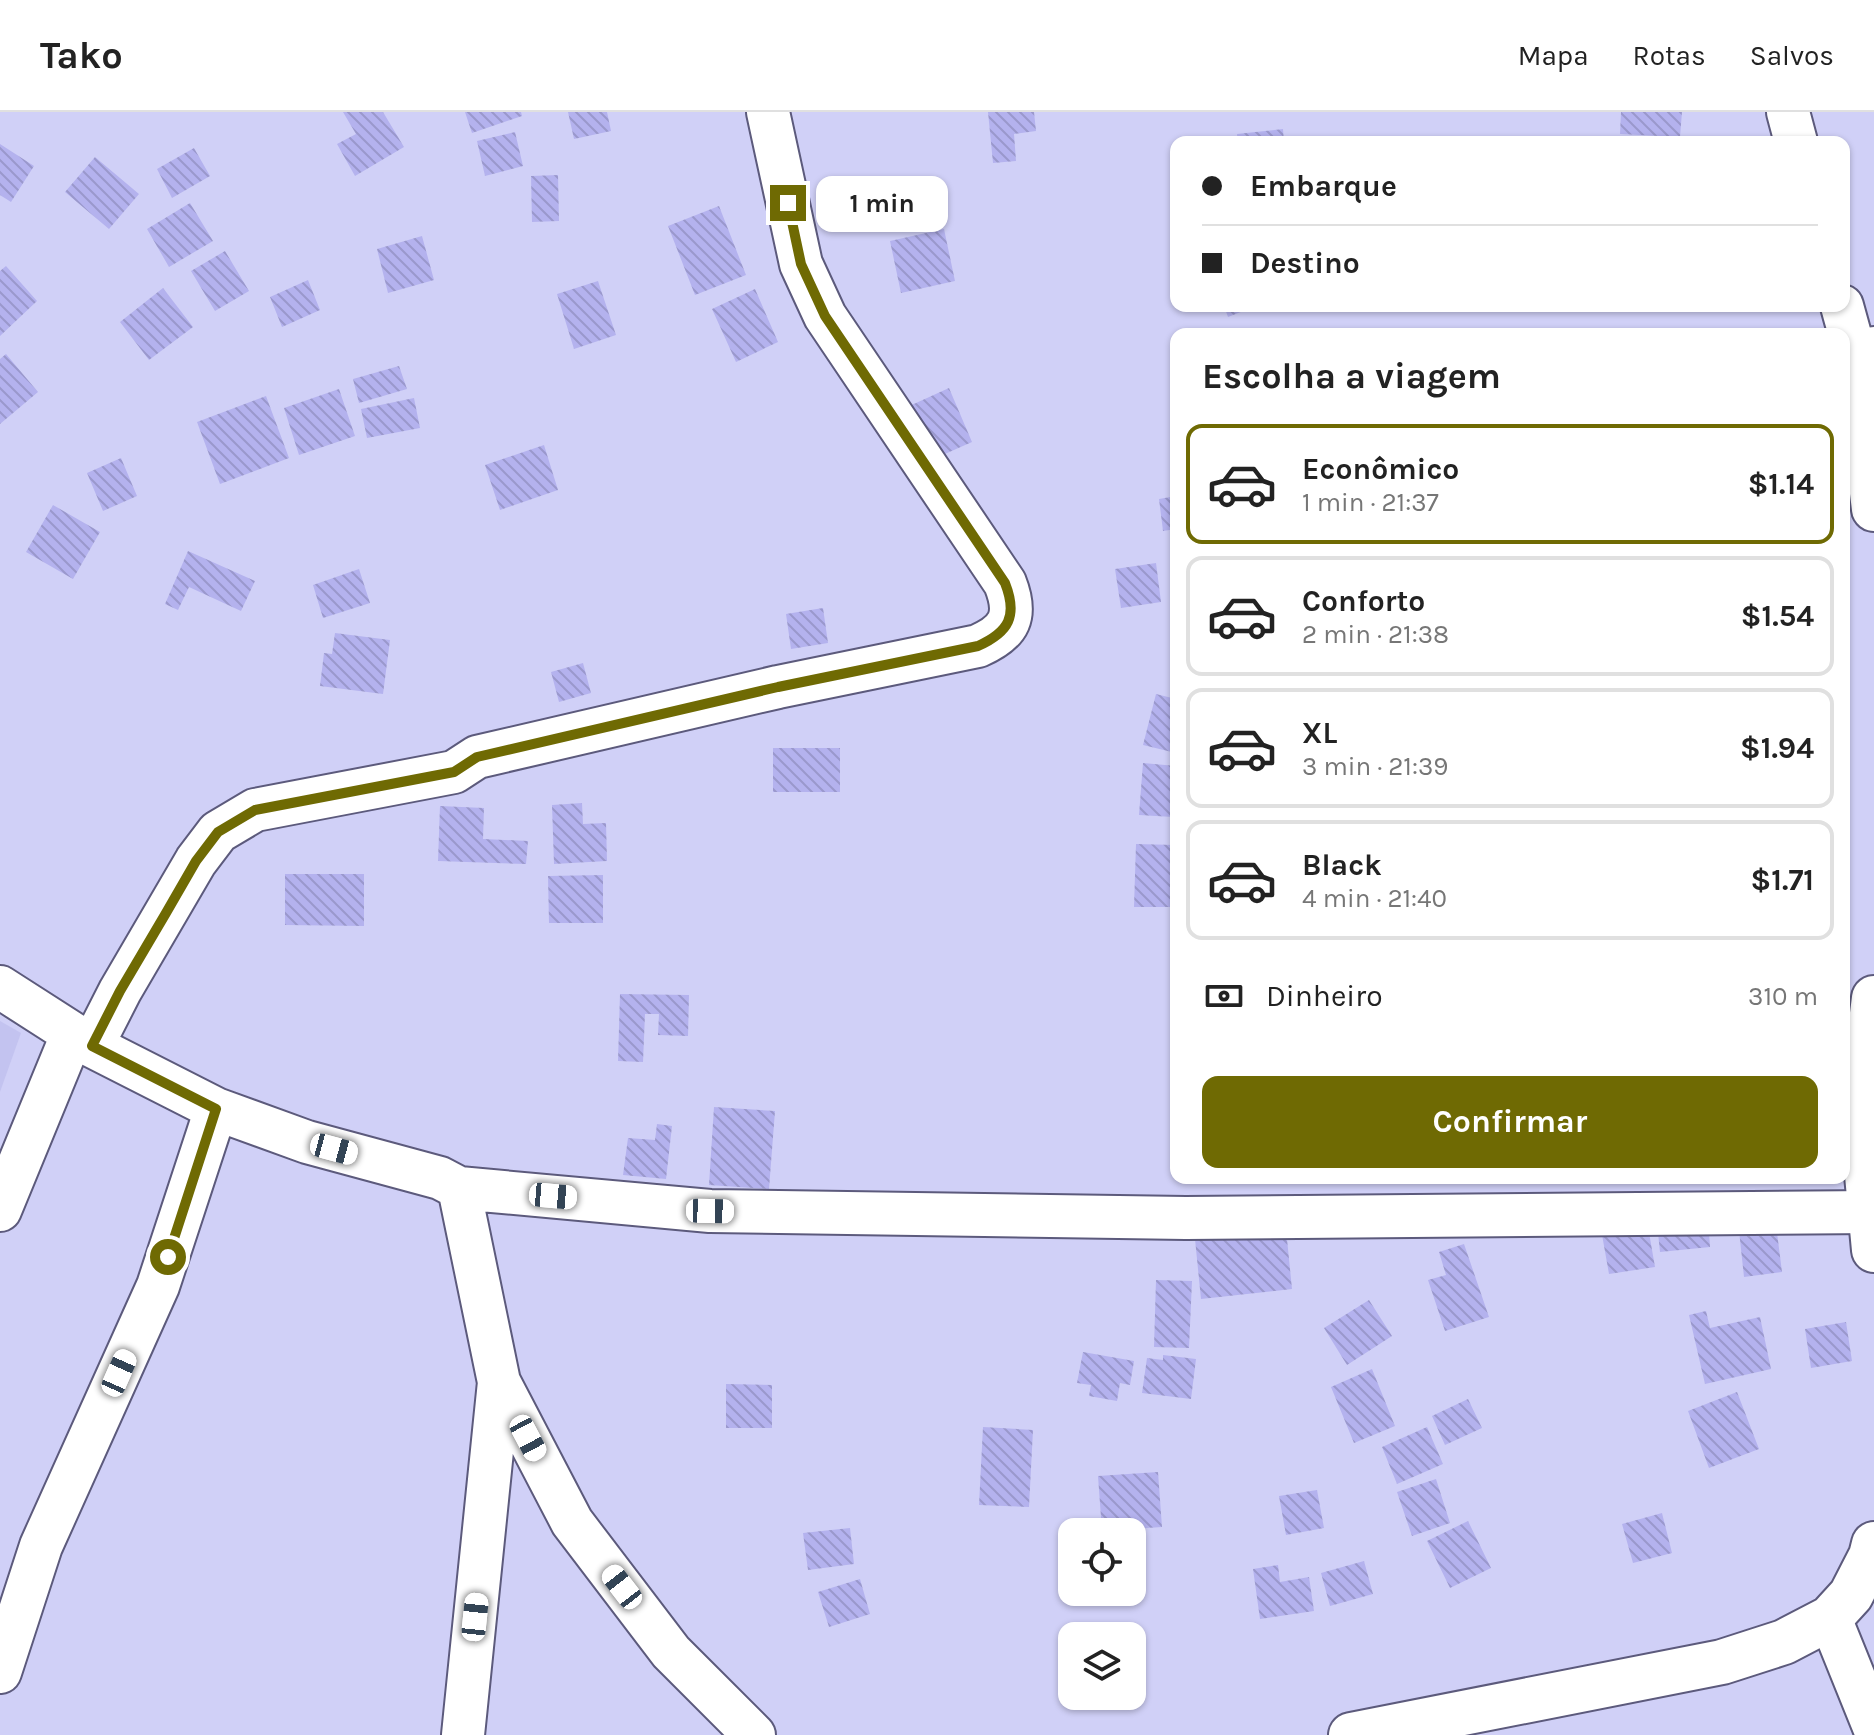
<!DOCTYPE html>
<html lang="pt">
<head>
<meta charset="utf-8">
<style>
  body { margin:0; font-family:Karla,sans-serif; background:#f6f6f6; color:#222; height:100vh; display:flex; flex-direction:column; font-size:30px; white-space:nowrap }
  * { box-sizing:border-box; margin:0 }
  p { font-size:26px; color:#767676 }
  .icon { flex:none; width:44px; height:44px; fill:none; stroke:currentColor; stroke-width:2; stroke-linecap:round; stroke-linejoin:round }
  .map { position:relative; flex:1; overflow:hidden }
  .sheet { position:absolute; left:1170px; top:216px; width:680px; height:856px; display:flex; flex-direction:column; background:#fff; border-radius:16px; box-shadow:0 2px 6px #0004 }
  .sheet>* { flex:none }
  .top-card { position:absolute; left:1170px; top:24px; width:680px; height:176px; border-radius:16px; box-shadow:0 2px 6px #0004; display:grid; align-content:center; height:176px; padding:0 32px; background:#fff }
  .controls { position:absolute; left:1058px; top:1406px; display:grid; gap:16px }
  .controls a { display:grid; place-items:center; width:88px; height:88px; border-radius:16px; background:#fff; box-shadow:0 2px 6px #0004; font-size:40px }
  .end { position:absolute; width:36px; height:36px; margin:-18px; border:10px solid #6f6a03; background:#fff; box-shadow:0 0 0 4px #fff }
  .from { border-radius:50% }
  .bubble { position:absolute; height:56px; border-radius:16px; background:#fff; box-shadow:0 2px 6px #0004; font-size:26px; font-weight:700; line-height:56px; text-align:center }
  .car { position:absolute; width:24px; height:48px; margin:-24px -12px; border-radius:10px; box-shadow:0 0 6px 2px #0007; background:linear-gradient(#fff 24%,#345 0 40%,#fff 0 76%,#345 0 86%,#fff 0) }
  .top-card b { display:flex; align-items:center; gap:28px; height:76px; font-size:30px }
  .top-card b+b { border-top:2px solid #e0e0e0 }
  .top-card i { width:20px; height:20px; background:#222 }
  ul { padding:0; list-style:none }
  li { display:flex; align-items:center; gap:24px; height:120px; margin:0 16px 12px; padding:0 16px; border:4px solid #e0e0e0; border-radius:16px }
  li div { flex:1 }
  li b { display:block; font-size:30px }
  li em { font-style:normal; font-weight:700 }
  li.selected { border-color:#6f6a03 }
  li>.icon { width:72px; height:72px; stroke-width:1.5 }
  h2 { padding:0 32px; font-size:36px; line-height:96px }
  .pay { display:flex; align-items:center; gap:20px; height:88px; padding:0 32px; font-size:30px }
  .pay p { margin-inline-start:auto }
  .cta { display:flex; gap:16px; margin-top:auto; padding:16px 32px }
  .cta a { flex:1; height:92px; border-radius:16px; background:#6f6a03; color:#fff; font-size:32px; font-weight:700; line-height:92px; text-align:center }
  header { display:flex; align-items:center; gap:48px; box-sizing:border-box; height:112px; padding:0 40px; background:#fff; border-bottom:2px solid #e0e0e0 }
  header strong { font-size:38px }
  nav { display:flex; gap:44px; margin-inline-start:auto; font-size:28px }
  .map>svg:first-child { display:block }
  .built { fill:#c3c3f0 }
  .building { fill:url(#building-back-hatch) }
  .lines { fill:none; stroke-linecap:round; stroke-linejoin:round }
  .street-casing { stroke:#5c5a7c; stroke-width:46 }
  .secondary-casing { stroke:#5c5a7c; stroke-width:48 }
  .street { stroke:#fff; stroke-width:42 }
  .secondary { stroke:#fff; stroke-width:44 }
  .route { stroke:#6f6a03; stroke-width:10 }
</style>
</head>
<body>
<header>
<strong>Tako</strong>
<nav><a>Mapa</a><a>Rotas</a><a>Salvos</a></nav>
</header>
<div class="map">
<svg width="1874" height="1623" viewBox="0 0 1874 1623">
  <defs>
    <pattern id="building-back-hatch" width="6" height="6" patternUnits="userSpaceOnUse" patternTransform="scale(2)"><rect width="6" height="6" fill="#b4b2ee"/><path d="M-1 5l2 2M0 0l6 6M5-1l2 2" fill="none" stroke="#9a98cc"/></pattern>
  </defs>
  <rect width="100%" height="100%" fill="#d0d0f7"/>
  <path class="built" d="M 0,909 L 21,921 L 0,980 Z"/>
  <path class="building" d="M 343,0 L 383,0 L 404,35 L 355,64 L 337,32 L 356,22 Z
    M 465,0 L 521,0 L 522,4 L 472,21 Z
    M 568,0 L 607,0 L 611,19 L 574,27 Z
    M 988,0 L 1034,0 L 1036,19 L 1014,22 L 1016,49 L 993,51 Z
    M 1621,0 L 1682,0 L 1680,25 L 1620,22 Z
    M 1283,17 L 1284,30 L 1238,30 L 1237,22 Z
    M 515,20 L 523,54 L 485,64 L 477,29 Z
    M 0,32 L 34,54 L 11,90 L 0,83 Z
    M 194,36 L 210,64 L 172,86 L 157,57 Z
    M 95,45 L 139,82 L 109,117 L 65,80 Z
    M 558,63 L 559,109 L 532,110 L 531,64 Z
    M 190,91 L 213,129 L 169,155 L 147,117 Z
    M 719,94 L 746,163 L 695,183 L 668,114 Z
    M 944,117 L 955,169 L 901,181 L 890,129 Z
    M 422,124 L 434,168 L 388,181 L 377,137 Z
    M 225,139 L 249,179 L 215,199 L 191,159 Z
    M 6,154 L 37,189 L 0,224 L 0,159 Z
    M 308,168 L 320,198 L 282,215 L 270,185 Z
    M 598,169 L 616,223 L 574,237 L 557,182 Z
    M 163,176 L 193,215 L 149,248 L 120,210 Z
    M 755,177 L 778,230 L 736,250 L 712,197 Z
    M 1224,194 L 1256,194 L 1228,205 Z
    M 6,242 L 38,280 L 0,312 L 0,247 Z
    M 399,254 L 407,277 L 359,291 L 353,267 Z
    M 949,276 L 972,330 L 929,349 L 905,296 Z
    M 339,277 L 355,324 L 299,343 L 284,296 Z
    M 266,284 L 289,346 L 220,372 L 197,310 Z
    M 414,286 L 420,316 L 367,326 L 361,297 Z
    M 544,333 L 558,378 L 500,398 L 485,353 Z
    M 121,346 L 137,384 L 103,399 L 87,361 Z
    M 1176,384 L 1176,417 L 1163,419 L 1159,387 Z
    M 53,393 L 100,420 L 73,467 L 26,440 Z
    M 188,439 L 255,469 L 241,499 L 189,475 L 178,498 L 165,492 Z
    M 1156,451 L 1161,490 L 1121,496 L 1115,457 Z
    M 359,457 L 370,491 L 323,506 L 313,473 Z
    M 823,496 L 828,531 L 791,537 L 786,502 Z
    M 335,521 L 390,528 L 383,582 L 320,574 L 324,541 L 332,542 Z
    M 583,551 L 591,581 L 559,590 L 551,560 Z
    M 1156,582 L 1176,587 L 1176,641 L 1143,633 Z
    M 773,636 L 840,636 L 840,680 L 773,680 Z
    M 1143,651 L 1176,654 L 1173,705 L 1139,703 Z
    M 582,691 L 583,712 L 606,711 L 607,749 L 554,752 L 552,693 Z
    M 440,694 L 484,696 L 483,727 L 528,729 L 526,752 L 438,749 Z
    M 1136,732 L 1176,733 L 1176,795 L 1134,795 Z
    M 285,762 L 364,762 L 364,814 L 285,813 Z
    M 603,763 L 603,811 L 549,811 L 548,764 Z
    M 620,882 L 689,883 L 688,924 L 658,923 L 659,902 L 645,902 L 643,950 L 618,949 Z
    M 714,995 L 775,999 L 769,1077 L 709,1073 Z
    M 657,1012 L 672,1014 L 666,1067 L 623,1063 L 628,1026 L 655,1028 Z
    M 1775,1105 L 1782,1160 L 1744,1165 L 1738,1109 Z
    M 1708,1106 L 1710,1135 L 1660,1140 L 1657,1111 Z
    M 1647,1109 L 1655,1155 L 1609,1162 L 1601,1117 Z
    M 1286,1117 L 1292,1177 L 1201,1187 L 1195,1127 Z
    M 1464,1132 L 1489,1205 L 1445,1219 L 1428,1168 L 1446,1163 L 1439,1140 Z
    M 1156,1168 L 1192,1169 L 1189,1236 L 1154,1235 Z
    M 1369,1188 L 1392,1224 L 1347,1253 L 1324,1216 Z
    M 1706,1199 L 1710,1216 L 1760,1205 L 1771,1257 L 1705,1272 L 1689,1203 Z
    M 1846,1210 L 1852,1249 L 1811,1256 L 1805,1217 Z
    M 1083,1240 L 1134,1249 L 1130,1273 L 1120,1271 L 1117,1289 L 1089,1284 L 1091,1273 L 1077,1271 Z
    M 1163,1243 L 1196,1247 L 1191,1287 L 1142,1281 L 1147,1246 L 1163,1248 Z
    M 1372,1257 L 1395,1314 L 1354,1331 L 1331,1275 Z
    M 726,1272 L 772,1273 L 772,1316 L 726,1316 Z
    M 1737,1280 L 1759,1337 L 1709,1356 L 1688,1299 Z
    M 1468,1287 L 1482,1316 L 1445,1333 L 1432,1304 Z
    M 983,1315 L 1033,1318 L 1029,1395 L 979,1393 Z
    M 1427,1315 L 1443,1352 L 1397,1372 L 1382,1335 Z
    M 1158,1360 L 1162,1415 L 1102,1419 L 1098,1364 Z
    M 1436,1367 L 1450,1411 L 1412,1424 L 1397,1380 Z
    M 1317,1378 L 1324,1416 L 1286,1423 L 1279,1384 Z
    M 1662,1401 L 1672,1441 L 1633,1451 L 1622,1412 Z
    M 1468,1409 L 1491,1456 L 1450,1476 L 1427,1429 Z
    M 850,1416 L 854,1452 L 808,1458 L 803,1421 Z
    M 1364,1449 L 1373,1482 L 1330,1494 L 1321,1461 Z
    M 1278,1453 L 1280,1470 L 1309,1465 L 1314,1499 L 1260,1507 L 1253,1457 Z
    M 860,1467 L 870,1502 L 829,1515 L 818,1480 Z"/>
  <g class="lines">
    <defs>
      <path id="street" d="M 1788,0 L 1796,30
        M 1842,194 L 1855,241
        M 0,875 L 92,934 L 216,997 L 307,1030 L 440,1066 L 459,1076 L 710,1099 L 1186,1106 L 1874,1100
        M 92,934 L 120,879 L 196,749 L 218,720 L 255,698 L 454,660 L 477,645 L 778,575 L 978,534 C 1010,520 1018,504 1005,471 L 825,204 L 801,152 L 768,0
        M 459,1076 L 499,1270 L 572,1410 L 671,1540 L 754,1623
        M 0,1098 L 72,923
        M 1830,1506 L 1874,1615
        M 0,1560 L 41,1434 L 158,1174 L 216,997
        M 463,1623 L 499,1270"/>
      <path id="secondary" d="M 1874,237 L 1855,241 L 1874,397
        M 1874,886 L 1863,975 L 1863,1020 L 1874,1138
        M 1351,1623 L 1722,1550 L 1784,1530 L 1830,1506 L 1851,1483 L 1871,1444 L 1874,1432"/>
    </defs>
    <use href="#street" class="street-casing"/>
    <use href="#secondary" class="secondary-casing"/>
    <use href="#street" class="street"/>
    <use href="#secondary" class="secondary"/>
  </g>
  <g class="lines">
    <path class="route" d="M 168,1145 L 216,997 L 92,934 L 120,879 L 166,801 L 196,749 L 218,720 L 255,698 L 454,660 L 477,645 L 778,575 L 978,534 C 1009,520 1018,504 1005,471 L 825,204 L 801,152 L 788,91"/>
  </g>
</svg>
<div class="controls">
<a><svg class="icon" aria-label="locate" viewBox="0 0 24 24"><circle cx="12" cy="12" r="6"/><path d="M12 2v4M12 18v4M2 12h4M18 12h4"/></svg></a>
<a><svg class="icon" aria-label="layers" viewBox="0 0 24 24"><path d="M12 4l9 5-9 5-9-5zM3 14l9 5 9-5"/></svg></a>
</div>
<i class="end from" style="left:168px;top:1145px"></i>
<i class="end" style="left:788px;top:91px"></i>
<div class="bubble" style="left:816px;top:64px;width:132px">1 min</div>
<i class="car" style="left:334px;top:1037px;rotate:105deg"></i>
<i class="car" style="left:553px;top:1084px;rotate:95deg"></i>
<i class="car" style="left:710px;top:1099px;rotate:91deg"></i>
<i class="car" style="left:119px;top:1261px;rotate:24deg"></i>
<i class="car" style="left:528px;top:1326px;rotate:152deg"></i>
<i class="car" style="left:622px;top:1475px;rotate:322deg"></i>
<i class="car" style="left:475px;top:1505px;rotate:6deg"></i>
<div class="top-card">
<b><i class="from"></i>Embarque</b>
<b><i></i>Destino</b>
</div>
<section class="sheet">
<h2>Escolha a viagem</h2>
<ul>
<li class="selected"><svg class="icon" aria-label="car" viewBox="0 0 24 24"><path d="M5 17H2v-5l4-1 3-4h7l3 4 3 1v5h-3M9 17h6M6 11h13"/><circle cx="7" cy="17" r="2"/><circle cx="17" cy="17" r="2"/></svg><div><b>Econômico</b><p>1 min · 21:37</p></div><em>$1.14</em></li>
<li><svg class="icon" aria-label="car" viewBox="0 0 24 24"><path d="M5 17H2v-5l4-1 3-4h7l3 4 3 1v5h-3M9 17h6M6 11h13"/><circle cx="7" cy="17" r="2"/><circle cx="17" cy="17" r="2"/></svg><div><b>Conforto</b><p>2 min · 21:38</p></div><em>$1.54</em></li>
<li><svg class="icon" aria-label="car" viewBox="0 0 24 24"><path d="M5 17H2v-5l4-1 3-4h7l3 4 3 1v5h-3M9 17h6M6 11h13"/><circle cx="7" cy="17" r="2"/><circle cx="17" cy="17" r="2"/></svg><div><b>XL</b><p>3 min · 21:39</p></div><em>$1.94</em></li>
<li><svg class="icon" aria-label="car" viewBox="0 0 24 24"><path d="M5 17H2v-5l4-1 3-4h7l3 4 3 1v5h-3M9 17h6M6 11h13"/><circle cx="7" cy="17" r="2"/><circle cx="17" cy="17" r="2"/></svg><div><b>Black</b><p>4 min · 21:40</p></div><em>$1.71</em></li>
</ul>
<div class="pay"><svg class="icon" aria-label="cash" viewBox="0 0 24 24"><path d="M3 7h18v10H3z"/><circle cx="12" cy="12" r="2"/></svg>Dinheiro<p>310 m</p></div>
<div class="cta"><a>Confirmar</a></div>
</section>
</div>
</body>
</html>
